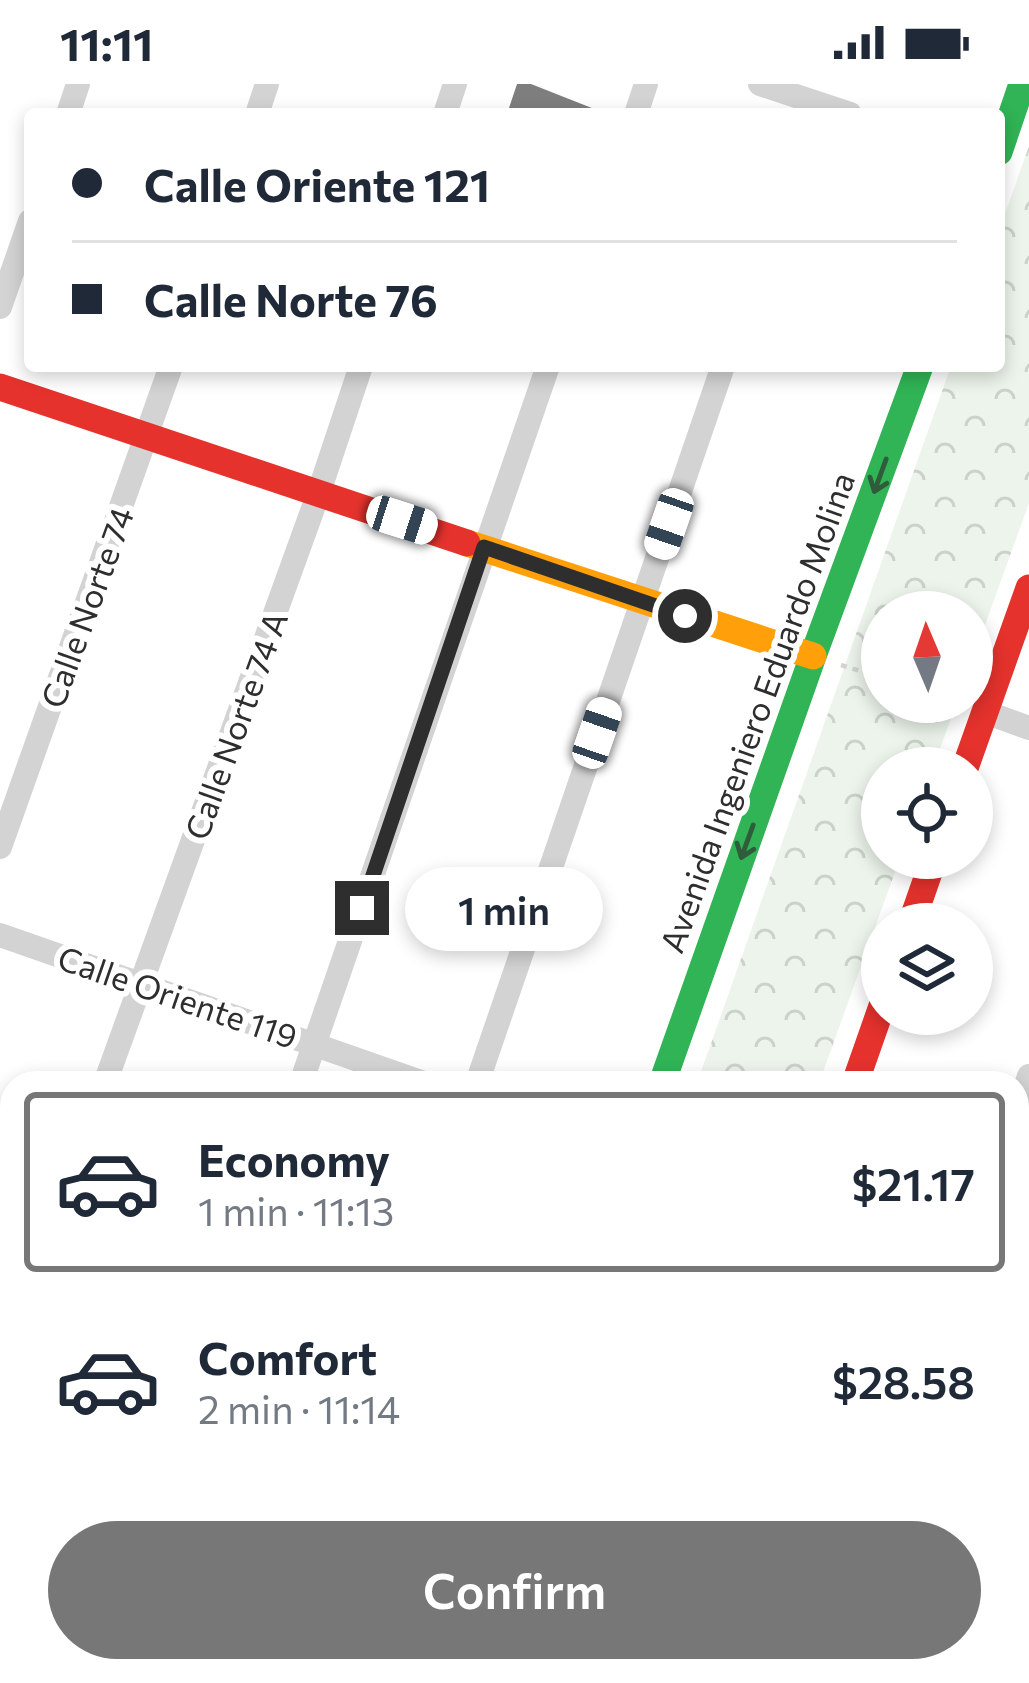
<!DOCTYPE html>
<html lang="en">
<head>
<meta charset="utf-8">
<style>
  body { margin:0; font-family:Commissioner,sans-serif; background:#f6f6f7; color:#1f2937; height:100vh; display:flex; flex-direction:column; font-size:45px; white-space:nowrap }
  * { box-sizing:border-box; margin:0 }
  p { font-size:39px; color:#747a83 }
  .icon { flex:none; width:66px; height:66px; fill:none; stroke:currentColor; stroke-width:2; stroke-linecap:round; stroke-linejoin:round }
  .map { position:relative; flex:1; overflow:hidden }
  .panel { position:absolute; left:0px; top:987px; width:1029px; height:612px; display:flex; flex-direction:column; background:#fff; border-radius:36px 36px 0 0; box-shadow:0 6px 18px #0003 }
  .panel>* { flex:none }
  .guide { position:absolute; left:24px; top:24px; width:981px; height:264px; border-radius:12px; box-shadow:0 6px 18px #0003; display:grid; align-content:center; height:264px; padding:0 48px; background:#fff }
  .needle { width:78px; rotate:358deg }
  .tools { position:absolute; left:861px; top:507px; display:grid; gap:24px }
  .tools a { display:grid; place-items:center; width:132px; height:132px; border-radius:50%; background:#fff; box-shadow:0 6px 18px #0003; font-size:60px }
  .end { position:absolute; width:54px; height:54px; margin:-27px; border:15px solid #2e2e2e; background:#fff; box-shadow:0 0 0 6px #fff }
  .from { border-radius:50% }
  .bubble { position:absolute; height:84px; border-radius:42px; background:#fff; box-shadow:0 6px 18px #0003; font-size:39px; font-weight:600; line-height:84px; text-align:center }
  .car { position:absolute; width:36px; height:72px; margin:-36px -18px; border-radius:15px; box-shadow:0 0 9px 3px #0007; background:linear-gradient(#fff 24%,#345 0 40%,#fff 0 76%,#345 0 86%,#fff 0) }
  .guide b { display:flex; align-items:center; gap:42px; height:114px; font-size:45px }
  .guide b+b { border-top:3px solid #e0e1e3 }
  .guide i { width:30px; height:30px; background:#1f2937 }
  ul { padding:21px 0 0; list-style:none }
  li { display:flex; align-items:center; gap:36px; height:180px; margin:0 24px 18px; padding:0 24px; border:6px solid transparent; border-radius:12px }
  li div { flex:1 }
  li b { display:block; font-size:45px }
  li em { font-style:normal; font-weight:600 }
  li.active { border-color:#777 }
  li>.icon { width:108px; height:108px; stroke-width:1.5 }
  .action { display:flex; gap:24px; margin-top:auto; padding:24px 48px }
  .action a { flex:1; height:138px; border-radius:72px; background:#777; color:#fff; font-size:48px; font-weight:600; line-height:138px; text-align:center }
  .status { display:flex; justify-content:space-between; align-items:center; height:84px; padding:0 60px; background:#fff; direction:ltr }
  .status svg { height:33px; fill:currentColor }
  .map>svg:first-child { display:block }
  .forest { fill:url(#forest-crowns) }
  .building { fill:#7e7e7e }
  .lines { fill:none; stroke-linecap:round; stroke-linejoin:round }
  .path { stroke:#d3d3d3; stroke-width:4.5; stroke-dasharray:6 6; stroke-linecap:butt }
  .street { stroke:#d3d3d3; stroke-width:24 }
  .fast { stroke:#30b455; stroke-width:27 }
  .slow { stroke:#ff9f0a; stroke-width:27 }
  .jam { stroke:#e5322d; stroke-width:27 }
  .oneway { stroke:#2f5d3c }
  .route { stroke:#2e2e2e; stroke-width:15 }
  .labels { text-anchor:middle; dominant-baseline:central; stroke-width:12; stroke-linejoin:round; paint-order:stroke }
  .street-label { font-size:33px; fill:#2e2e2e; stroke:#fff }
</style>
</head>
<body>
<div class="status"><b>11:11</b><svg viewBox="0 0 49 12"><path d="M0 12V9h3v3zM5 12V6h3v6zM10 12V3h3v9zM15 12V0h3v12zM26 1h20v11H26zM47 4h2v5h-2z"/></svg></div>
<div class="map">
<svg width="1029" height="1599" viewBox="0 0 1029 1599">
  <defs>
    <pattern id="forest-crowns" width="20" height="18" patternUnits="userSpaceOnUse" patternTransform="scale(3)"><rect width="20" height="18" fill="#ecf4eb"/><path d="M2 6a3 3 0 1 1 6 0M12 15a3 3 0 1 1 6 0" fill="none" stroke="#cbd2ca"/></pattern>
  </defs>
  <rect width="100%" height="100%" fill="#fff"/>
  <path class="forest" d="M 1029,62 L 1029,419 L 972,577 L 972,528 L 882,528 L 882,618 L 957,618 L 933,684 L 882,684 L 882,774 L 900,774 L 819,999 L 697,999 L 951,282 L 999,282 L 999,147 Z"/>
  <path class="building" d="M 517,0 L 531,0 L 607,30 L 515,30 L 508,27 Z"/>
  <g class="lines">
    <path class="path" d="M 841,581 L 882,594"/>
    <path class="street" d="M 760,0 L 850,30
      M 68,30 L 78,0
      M 257,30 L 267,0
      M 445,30 L 455,0
      M 636,30 L 646,0
      M 0,223 L 30,137
      M 985,628 L 1029,644
      M 0,763 L 171,282
      M 0,851 L 424,999
      M 105,999 L 319,408 L 361,282
      M 301,999 L 548,282
      M 477,999 L 723,282
      M 1017,1029 L 1029,992
      M 1017,1191 L 1029,1195
      M 0,1285 L 12,1253
      M 1017,1572 L 1029,1535
      M 70,1599 L 75,1587
      M 250,1599 L 254,1587
      M 831,1599 L 835,1587
      M 1008,1599 L 1012,1587"/>
    <path class="fast" d="M 999,68 L 1022,0
      M 662,999 L 813,572 L 920,282
      M 324,1587 L 363,1599
      M 638,1599 L 642,1587"/>
    <path class="slow" d="M 467,459 L 813,572
      M 0,1433 L 12,1437
      M 615,1587 L 641,1589 L 672,1599"/>
    <path class="jam" d="M 0,303 L 467,459
      M 965,684 L 1029,504
      M 911,840 L 934,774
      M 855,999 L 882,922
      M 0,1484 L 12,1488
      M 441,1599 L 445,1587"/>
  </g>
  <defs><path id="oneway-shaft" d="M-6 0H5M1.5-3L5.5 0L1.5 3" fill="none" stroke-width="1.6" stroke-linecap="round" stroke-linejoin="round" transform="scale(3)"/></defs>
  <g class="oneway">
    <use href="#oneway-shaft" transform="translate(880 392) rotate(110)"/>
    <use href="#oneway-shaft" transform="translate(747 758) rotate(110)"/>
  </g>
  <g class="lines">
    <path class="route" d="M 362,824 L 484,463 L 685,532"/>
  </g>
  <g class="labels">
    <g class="street-label">
      <text transform="translate(86 523) rotate(-70)">Calle Norte 74</text>
      <text transform="translate(756 628) rotate(-70)">Avenida Ingeniero Eduardo Molina</text>
      <text transform="translate(235 641) rotate(-70)">Calle Norte 74 A</text>
      <text transform="translate(178 912) rotate(19)">Calle Oriente 119</text>
    </g>
  </g>
</svg>
<div class="tools">
<a><svg class="needle" viewBox="-14 -14 28 28"><path d="M0-13l5 13h-10z" fill="#e53935"/><path d="M0 13l5-13h-10z" fill="#747a83"/></svg></a>
<a><svg class="icon" aria-label="locate" viewBox="0 0 24 24"><circle cx="12" cy="12" r="6"/><path d="M12 2v4M12 18v4M2 12h4M18 12h4"/></svg></a>
<a><svg class="icon" aria-label="layers" viewBox="0 0 24 24"><path d="M12 4l9 5-9 5-9-5zM3 14l9 5 9-5"/></svg></a>
</div>
<i class="end from" style="left:685px;top:532px"></i>
<i class="end" style="left:362px;top:824px"></i>
<div class="bubble" style="left:405px;top:783px;width:198px">1 min</div>
<i class="car" style="left:402px;top:436px;rotate:108deg"></i>
<i class="car" style="left:669px;top:440px;rotate:199deg"></i>
<i class="car" style="left:597px;top:649px;rotate:19deg"></i>
<div class="guide">
<b><i class="from"></i>Calle Oriente 121</b>
<b><i></i>Calle Norte 76</b>
</div>
<section class="panel">
<ul>
<li class="active"><svg class="icon" aria-label="car" viewBox="0 0 24 24"><path d="M5 17H2v-5l4-1 3-4h7l3 4 3 1v5h-3M9 17h6M6 11h13"/><circle cx="7" cy="17" r="2"/><circle cx="17" cy="17" r="2"/></svg><div><b>Economy</b><p>1 min · 11:13</p></div><em>$21.17</em></li>
<li><svg class="icon" aria-label="car" viewBox="0 0 24 24"><path d="M5 17H2v-5l4-1 3-4h7l3 4 3 1v5h-3M9 17h6M6 11h13"/><circle cx="7" cy="17" r="2"/><circle cx="17" cy="17" r="2"/></svg><div><b>Comfort</b><p>2 min · 11:14</p></div><em>$28.58</em></li>
</ul>
<div class="action"><a>Confirm</a></div>
</section>
</div>
</body>
</html>
